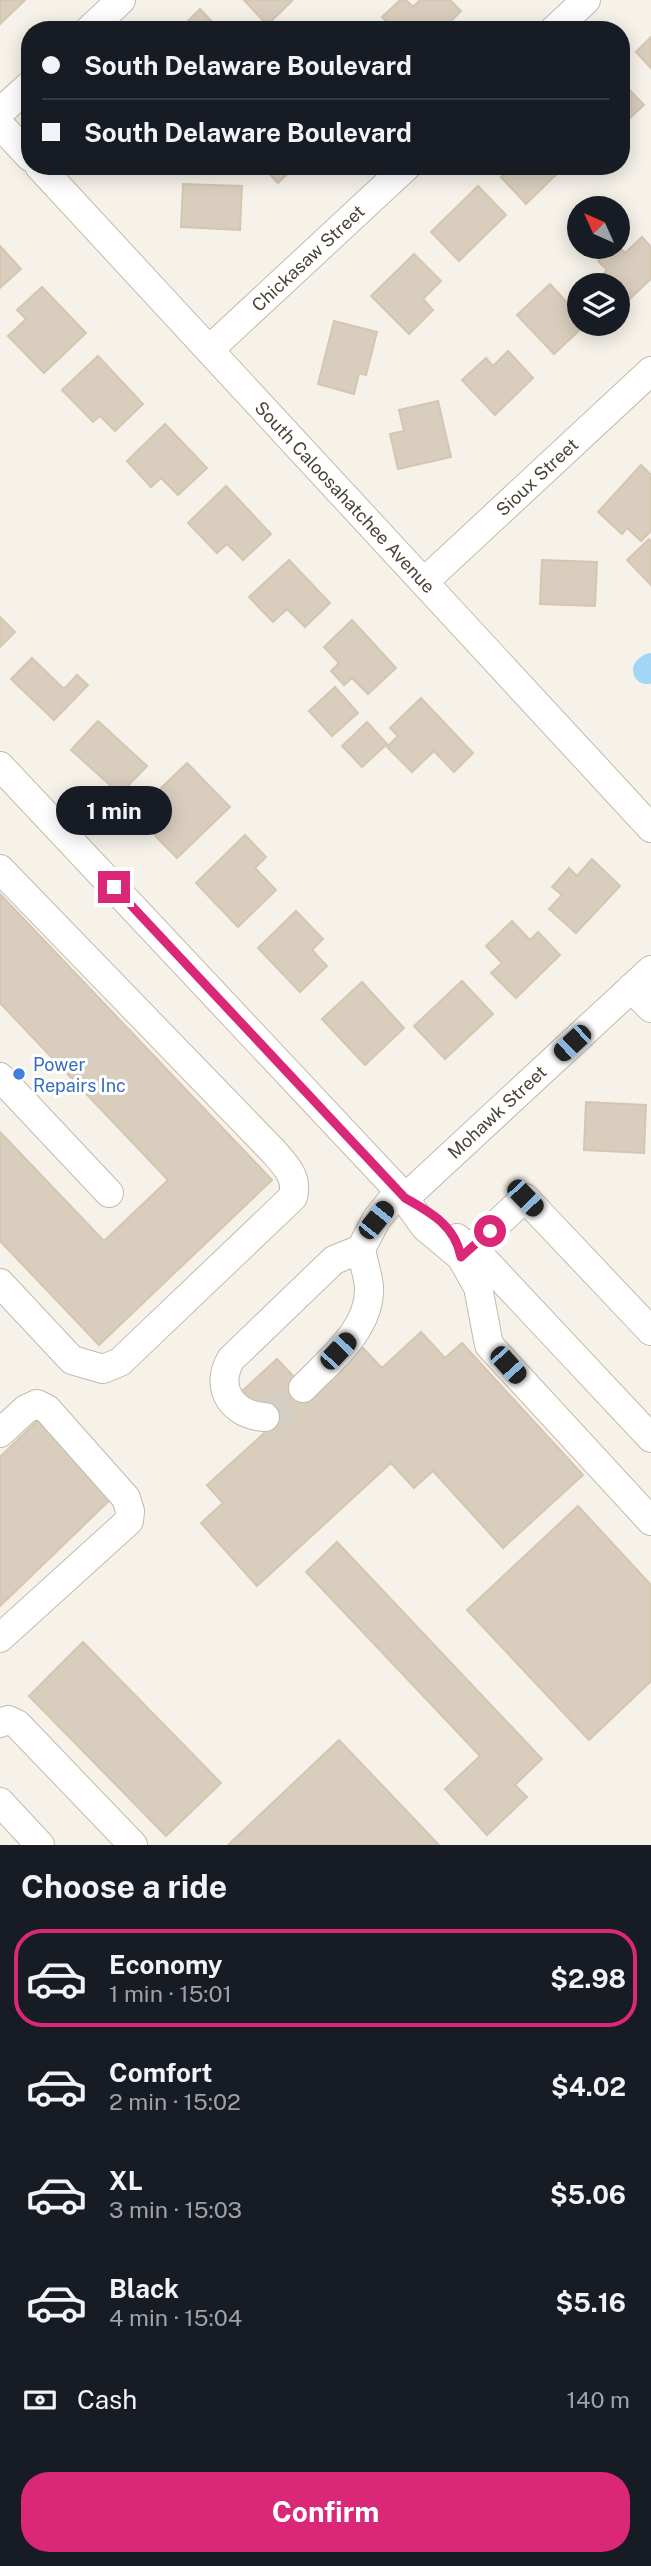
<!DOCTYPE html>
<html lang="en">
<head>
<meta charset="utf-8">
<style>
  body { margin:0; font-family:"Public Sans",sans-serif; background:#20242c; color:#f1f3f6; height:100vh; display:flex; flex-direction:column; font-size:26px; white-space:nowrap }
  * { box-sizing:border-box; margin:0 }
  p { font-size:23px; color:#9ea1a6 }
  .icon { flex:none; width:38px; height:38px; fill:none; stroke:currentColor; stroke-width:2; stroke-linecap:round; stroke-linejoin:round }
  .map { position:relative; height:1845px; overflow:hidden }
  .details { display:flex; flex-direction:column; background:#171b24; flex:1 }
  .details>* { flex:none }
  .top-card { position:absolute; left:21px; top:21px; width:609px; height:154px; border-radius:28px; box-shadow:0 4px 18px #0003; display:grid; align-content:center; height:154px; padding:0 21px; background:#171b24 }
  .needle { width:46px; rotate:315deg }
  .buttons { position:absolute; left:567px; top:196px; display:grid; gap:14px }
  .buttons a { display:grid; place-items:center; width:63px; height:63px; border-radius:50%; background:#171b24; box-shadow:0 4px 18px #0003; font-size:35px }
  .end { position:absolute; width:32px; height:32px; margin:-16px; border:9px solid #db2777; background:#fff; box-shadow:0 0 0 4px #fff }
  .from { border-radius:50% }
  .bubble { position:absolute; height:49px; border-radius:24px; background:#171b24; box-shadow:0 4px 18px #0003; font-size:23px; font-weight:700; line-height:49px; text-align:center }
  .car { position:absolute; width:21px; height:42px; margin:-21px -10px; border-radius:9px; box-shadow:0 0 5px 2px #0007; background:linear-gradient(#222 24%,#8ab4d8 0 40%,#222 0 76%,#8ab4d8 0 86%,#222 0) }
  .top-card b { display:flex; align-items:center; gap:24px; height:66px; font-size:26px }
  .top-card b+b { border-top:2px solid #363941 }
  .top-card i { width:18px; height:18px; background:#f1f3f6 }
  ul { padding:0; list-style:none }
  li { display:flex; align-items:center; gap:21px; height:98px; margin:0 14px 10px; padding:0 7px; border:4px solid transparent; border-radius:28px }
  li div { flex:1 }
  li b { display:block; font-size:26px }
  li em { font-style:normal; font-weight:700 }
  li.current { border-color:#db2777 }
  li>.icon { width:63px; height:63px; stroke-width:1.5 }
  h2 { padding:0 21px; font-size:32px; line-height:84px }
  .pay { display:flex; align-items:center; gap:18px; height:77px; padding:0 21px; font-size:26px }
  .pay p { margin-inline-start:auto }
  .cta { display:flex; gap:14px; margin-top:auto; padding:14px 21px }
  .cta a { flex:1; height:80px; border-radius:28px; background:#db2777; color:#fff; font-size:28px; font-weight:700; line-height:80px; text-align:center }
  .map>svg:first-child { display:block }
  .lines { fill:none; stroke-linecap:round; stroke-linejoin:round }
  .canal { stroke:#a2d6f7; stroke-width:28 }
  .building { fill:#d9cebe; stroke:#d4c6b0; stroke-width:2 }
  .minor-tunnel { stroke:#d4cfc6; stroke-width:28; stroke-dasharray:28 14; stroke-linecap:butt }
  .minor-casing { stroke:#c3baab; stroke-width:30 }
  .minor { stroke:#fff; stroke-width:28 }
  .route { stroke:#db2777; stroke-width:9 }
  .shop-dot { fill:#3f7fe0; stroke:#fff; stroke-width:2.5 }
  .labels { text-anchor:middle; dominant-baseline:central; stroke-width:6; stroke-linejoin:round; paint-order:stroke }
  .street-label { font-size:18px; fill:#4b4337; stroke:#fff }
  .shop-label { font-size:18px; fill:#366cbe; stroke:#fff; text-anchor:start }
</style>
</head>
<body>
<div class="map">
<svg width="651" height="1845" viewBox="0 0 651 1845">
  <rect width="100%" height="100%" fill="#f6f2ea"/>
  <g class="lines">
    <path class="canal" d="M 647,670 L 651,667"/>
  </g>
  <path class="building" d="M 0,0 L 25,0 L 0,24 Z
    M 244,0 L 291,0 L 292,1 L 267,25 Z
    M 400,0 L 406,0 L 413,7 L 420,0 L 450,0 L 461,11 L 442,30 L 394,30 L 382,17 Z
    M 200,9 L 220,30 L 179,30 Z
    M 651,37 L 651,68 L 636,52 Z
    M 621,81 L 644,105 L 621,126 Z
    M 262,166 L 295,166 L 278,183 Z
    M 512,166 L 565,166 L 526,204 L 501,177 Z
    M 183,184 L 242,186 L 240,230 L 181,227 Z
    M 478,186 L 506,215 L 459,261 L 431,232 Z
    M 642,237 L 651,247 L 651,279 L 622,306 L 618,301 L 618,285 L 603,285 L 598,280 L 607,270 L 598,261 L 613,247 L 618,246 L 625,253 Z
    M 0,246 L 21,269 L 0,288 Z
    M 414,254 L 441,281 L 423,299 L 433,310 L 409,334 L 371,296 Z
    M 550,284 L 571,307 L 579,300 L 579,324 L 586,324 L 554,354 L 517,315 Z
    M 42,287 L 86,333 L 44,373 L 8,336 L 26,319 L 17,310 Z
    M 334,321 L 377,332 L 366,375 L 359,373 L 354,394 L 318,384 Z
    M 508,351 L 533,378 L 495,415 L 462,380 L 486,358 L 493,366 Z
    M 98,356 L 143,404 L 115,431 L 100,416 L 93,422 L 62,390 Z
    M 438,401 L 451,457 L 398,469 L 390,434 L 404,431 L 399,410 Z
    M 165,424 L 207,468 L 178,495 L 161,478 L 151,487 L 127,461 Z
    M 641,465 L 651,475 L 651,531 L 641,541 L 627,528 L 622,534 L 598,512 Z
    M 226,486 L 271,534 L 243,560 L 227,544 L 217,553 L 188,523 Z
    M 649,539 L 651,542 L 651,585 L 627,560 Z
    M 289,560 L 330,603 L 305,627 L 287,609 L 273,622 L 249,597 Z
    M 542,560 L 597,562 L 595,606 L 540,604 Z
    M 0,617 L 15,632 L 0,647 Z
    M 352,620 L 396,668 L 368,694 L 352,678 L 344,685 L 331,671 L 339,663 L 324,647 Z
    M 32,658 L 64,689 L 77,675 L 88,685 L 54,720 L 11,679 Z
    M 335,687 L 358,713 L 332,736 L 309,711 Z
    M 421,698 L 473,753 L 454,772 L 434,751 L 412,772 L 387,747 L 398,736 L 390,728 Z
    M 98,721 L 147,766 L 120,794 L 71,750 Z
    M 367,722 L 387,744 L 362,767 L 342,746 Z
    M 187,763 L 230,807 L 177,858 L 134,814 Z
    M 245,835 L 266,857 L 255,868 L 276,890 L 238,927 L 196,883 Z
    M 592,859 L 620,886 L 576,933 L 549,909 L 562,895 L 552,887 L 569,868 L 577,876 Z
    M 0,894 L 272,1180 L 99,1345 L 0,1241 L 0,1132 L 104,1241 L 168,1180 L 0,1003 Z
    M 296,911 L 323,939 L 312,950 L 327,966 L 300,992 L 258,948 Z
    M 512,921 L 530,940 L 538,932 L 560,955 L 516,998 L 491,973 L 502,963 L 486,946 Z
    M 462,981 L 493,1014 L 445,1059 L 414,1026 Z
    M 362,982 L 404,1028 L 365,1065 L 322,1019 Z
    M 586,1102 L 646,1105 L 644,1153 L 584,1150 Z
    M 421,1332 L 445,1358 L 462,1343 L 583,1475 L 503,1548 L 433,1471 L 414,1488 L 391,1463 L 257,1586 L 201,1523 L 223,1503 L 207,1485 L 272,1426 L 241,1392 L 277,1359 L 307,1391 L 359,1344 L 382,1368 Z
    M 39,1419 L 114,1496 L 0,1606 L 0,1457 Z
    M 578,1506 L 651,1585 L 651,1681 L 589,1740 L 467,1610 Z
    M 337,1542 L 542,1759 L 515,1785 L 527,1797 L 487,1835 L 445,1789 L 480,1756 L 306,1572 Z
    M 83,1642 L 221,1783 L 166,1836 L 29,1696 Z
    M 339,1740 L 439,1845 L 228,1845 Z"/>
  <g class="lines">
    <path class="minor-tunnel" d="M 265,1417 L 291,1401 L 303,1388"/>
    <defs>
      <path id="minor" d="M 89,30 L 121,0
        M 554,30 L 586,0
        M 0,112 L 30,85
        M 0,125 L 30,157
        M 39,166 L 651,828
        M 209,350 L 407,166
        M 424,582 L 651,371
        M 0,766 L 399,1191 L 425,1227 L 461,1257
        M 0,869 L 274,1152 C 286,1166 298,1177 293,1197 L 120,1362 L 103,1369 L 72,1360 L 0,1283
        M 631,988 L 651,1008
        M 0,1077 L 109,1193
        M 405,1198 L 651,970
        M 457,1238 L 461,1257 L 478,1287 L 489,1345 L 651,1521
        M 472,1247 L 651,1438
        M 361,1249 L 376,1220 L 399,1191
        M 461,1257 L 525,1198 L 651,1331
        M 265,1417 C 232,1415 214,1388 231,1359 L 334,1260 L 361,1249 C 363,1261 368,1275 369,1287 C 371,1329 329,1361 303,1388
        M 0,1433 L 26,1409 L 37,1404 L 47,1409 L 126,1498 L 130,1511 L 129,1521 L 0,1638
        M 0,1723 L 8,1720 L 17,1724 L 133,1845
        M 0,1802 L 40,1845"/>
    </defs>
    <use href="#minor" class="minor-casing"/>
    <use href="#minor" class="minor"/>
  </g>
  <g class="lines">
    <path class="route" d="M 114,887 L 405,1198 C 432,1213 455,1226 461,1257 L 490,1231"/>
  </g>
  <circle class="shop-dot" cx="19" cy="1074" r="7"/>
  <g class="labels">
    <g class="street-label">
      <text transform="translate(308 258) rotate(-43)">Chickasaw Street</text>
      <text transform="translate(537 477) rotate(-43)">Sioux Street</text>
      <text transform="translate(345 497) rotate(47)">South Caloosahatchee Avenue</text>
      <text transform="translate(497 1112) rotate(-43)">Mohawk Street</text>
    </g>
    <g class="shop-label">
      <text x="33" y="1064">Power<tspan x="33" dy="21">Repairs Inc</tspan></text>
    </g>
  </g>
</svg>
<div class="buttons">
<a><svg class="needle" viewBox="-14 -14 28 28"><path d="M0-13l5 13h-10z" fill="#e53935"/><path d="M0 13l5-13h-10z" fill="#9ea1a6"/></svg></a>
<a><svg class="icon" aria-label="layers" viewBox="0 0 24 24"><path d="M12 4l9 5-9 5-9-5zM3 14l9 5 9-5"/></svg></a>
</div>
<i class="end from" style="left:490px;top:1231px"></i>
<i class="end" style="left:114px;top:887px"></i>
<div class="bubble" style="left:56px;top:786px;width:116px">1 min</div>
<i class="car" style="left:572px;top:1043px;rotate:227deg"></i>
<i class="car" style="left:525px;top:1198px;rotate:136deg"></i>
<i class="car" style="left:376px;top:1220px;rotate:39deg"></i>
<i class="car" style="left:338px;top:1351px;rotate:43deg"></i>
<i class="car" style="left:508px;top:1365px;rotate:138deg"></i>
<div class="top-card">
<b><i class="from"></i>South Delaware Boulevard</b>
<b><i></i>South Delaware Boulevard</b>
</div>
</div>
<section class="details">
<h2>Choose a ride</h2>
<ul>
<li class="current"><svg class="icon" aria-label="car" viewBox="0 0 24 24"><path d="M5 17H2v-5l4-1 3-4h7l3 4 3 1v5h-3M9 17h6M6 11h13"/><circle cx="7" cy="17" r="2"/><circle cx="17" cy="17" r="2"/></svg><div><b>Economy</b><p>1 min · 15:01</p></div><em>$2.98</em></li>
<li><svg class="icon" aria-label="car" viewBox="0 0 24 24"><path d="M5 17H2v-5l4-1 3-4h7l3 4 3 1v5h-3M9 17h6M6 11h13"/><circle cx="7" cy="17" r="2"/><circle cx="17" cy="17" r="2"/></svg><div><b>Comfort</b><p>2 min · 15:02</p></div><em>$4.02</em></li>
<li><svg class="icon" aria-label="car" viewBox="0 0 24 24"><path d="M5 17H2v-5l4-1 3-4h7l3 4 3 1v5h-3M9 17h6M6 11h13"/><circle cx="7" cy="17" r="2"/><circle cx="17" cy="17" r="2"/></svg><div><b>XL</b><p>3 min · 15:03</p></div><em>$5.06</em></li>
<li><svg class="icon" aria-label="car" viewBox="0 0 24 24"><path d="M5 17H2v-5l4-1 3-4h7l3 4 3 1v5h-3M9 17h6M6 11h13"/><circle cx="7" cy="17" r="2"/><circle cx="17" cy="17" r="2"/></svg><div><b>Black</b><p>4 min · 15:04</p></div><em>$5.16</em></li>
</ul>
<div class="pay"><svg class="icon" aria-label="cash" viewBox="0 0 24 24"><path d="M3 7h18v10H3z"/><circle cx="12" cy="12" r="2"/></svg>Cash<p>140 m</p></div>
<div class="cta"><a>Confirm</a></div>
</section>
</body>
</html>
